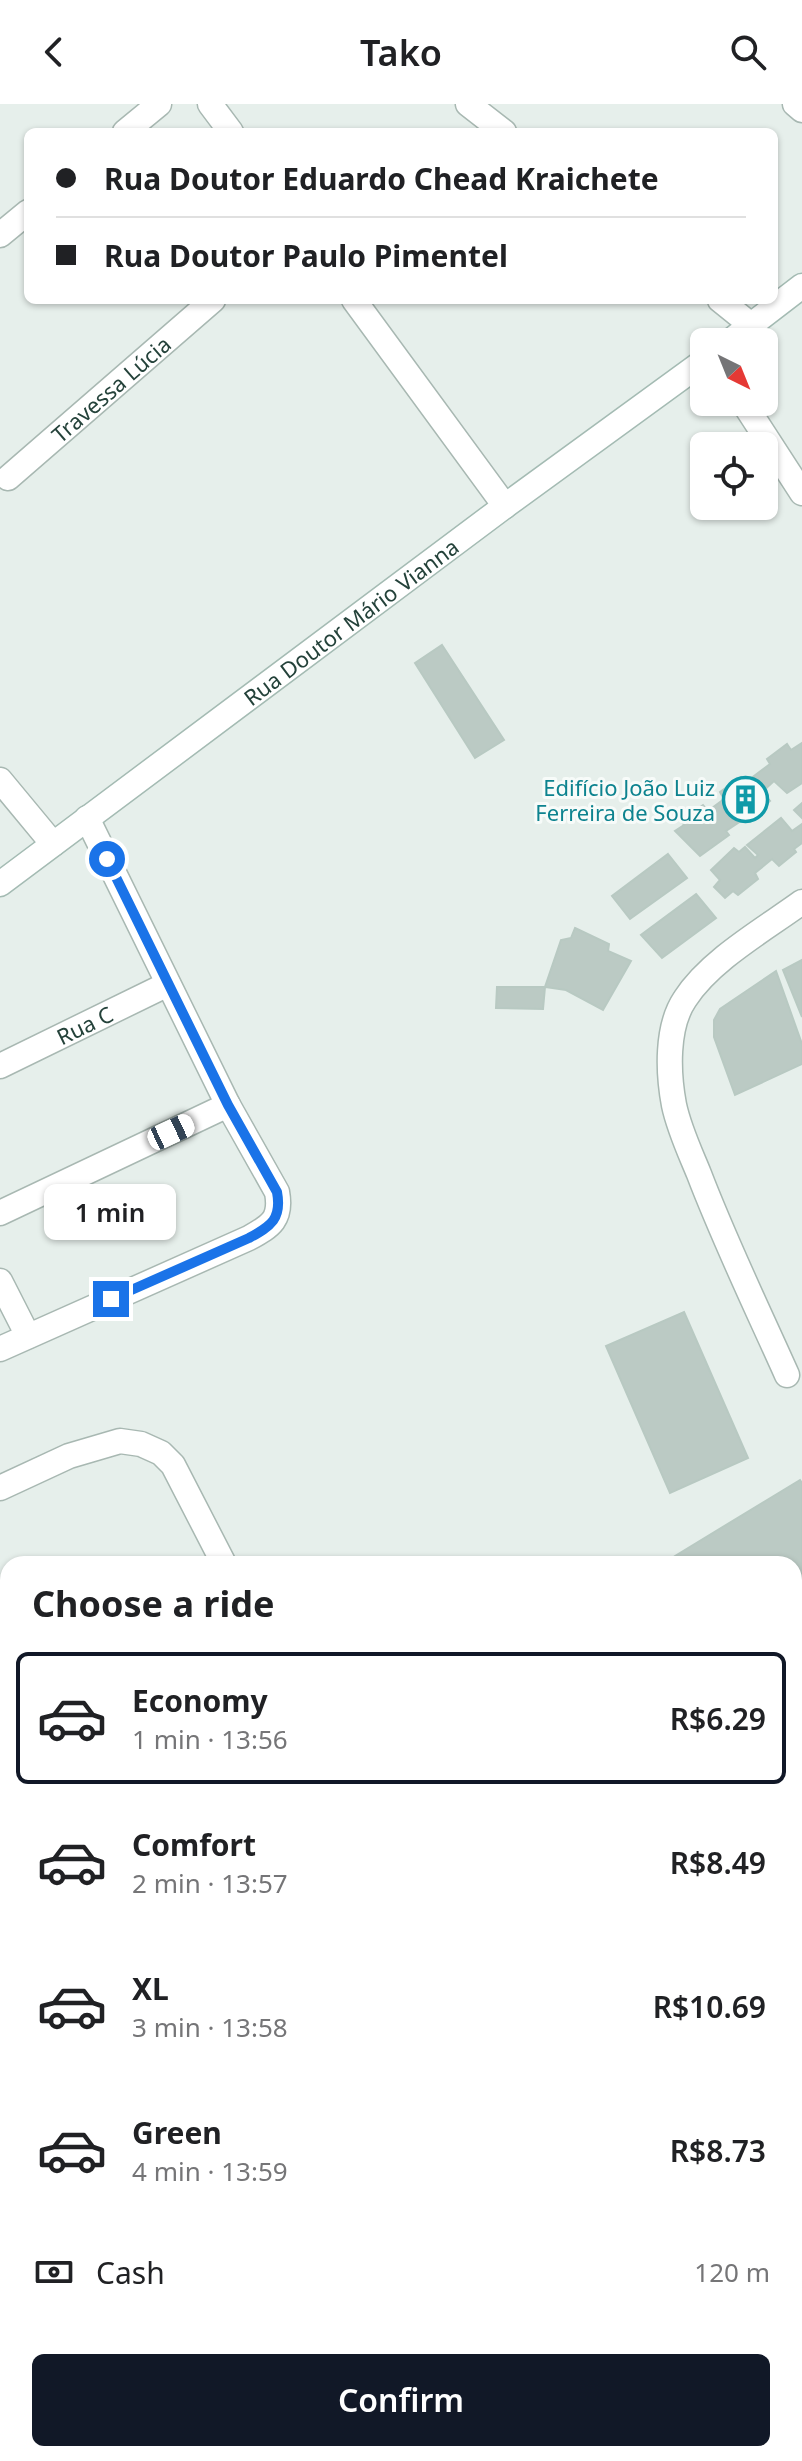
<!DOCTYPE html>
<html lang="en">
<head>
<meta charset="utf-8">
<style>
  body { margin:0; font-family:"Noto Sans",sans-serif; background:#f6f6f6; color:#202124; height:100vh; display:flex; flex-direction:column; font-size:30px; white-space:nowrap }
  * { box-sizing:border-box; margin:0 }
  p { font-size:26px; color:#757577 }
  .icon { flex:none; width:44px; height:44px; fill:none; stroke:currentColor; stroke-width:2; stroke-linecap:round; stroke-linejoin:round }
  .map { position:relative; flex:1; overflow:hidden }
  .sheet { position:absolute; left:0px; top:1452px; width:802px; height:906px; display:flex; flex-direction:column; background:#fff; border-radius:24px 24px 0 0; box-shadow:0 2px 6px #0004 }
  .sheet>* { flex:none }
  .top-card { position:absolute; left:24px; top:24px; width:754px; height:176px; border-radius:12px; box-shadow:0 2px 6px #0004; display:grid; align-content:center; height:176px; padding:0 32px; background:#fff }
  .needle { width:52px; rotate:137deg }
  .fabs { position:absolute; left:690px; top:224px; display:grid; gap:16px }
  .fabs a { display:grid; place-items:center; width:88px; height:88px; border-radius:12px; background:#fff; box-shadow:0 2px 6px #0004; font-size:40px }
  .end { position:absolute; width:36px; height:36px; margin:-18px; border:10px solid #1a73e8; background:#fff; box-shadow:0 0 0 4px #fff }
  .from { border-radius:50% }
  .bubble { position:absolute; height:56px; border-radius:12px; background:#fff; box-shadow:0 2px 6px #0004; font-size:26px; font-weight:600; line-height:56px; text-align:center }
  .car { position:absolute; width:24px; height:48px; margin:-24px -12px; border-radius:10px; box-shadow:0 0 6px 2px #0007; background:linear-gradient(#fff 24%,#345 0 40%,#fff 0 76%,#345 0 86%,#fff 0) }
  .top-card b { display:flex; align-items:center; gap:28px; height:76px; font-size:30px }
  .top-card b+b { border-top:2px solid #e0e0e0 }
  .top-card i { width:20px; height:20px; background:#202124 }
  ul { padding:0; list-style:none }
  li { display:flex; align-items:center; gap:24px; height:132px; margin:0 16px 12px; padding:0 16px; border:4px solid transparent; border-radius:12px }
  li div { flex:1 }
  li b { display:block; font-size:30px }
  li em { font-style:normal; font-weight:600 }
  li.active { border-color:#111827 }
  li>.icon { width:72px; height:72px; stroke-width:1.5 }
  h2 { padding:0 32px; font-size:36px; line-height:96px }
  .pay { display:flex; align-items:center; gap:20px; height:88px; padding:0 32px; font-size:30px }
  .pay p { margin-inline-start:auto }
  .button { display:flex; gap:16px; margin-top:auto; padding:16px 32px }
  .button a { flex:1; height:92px; border-radius:12px; background:#111827; color:#fff; font-size:32px; font-weight:600; line-height:92px; text-align:center }
  header { display:flex; justify-content:space-between; align-items:center; height:104px; padding:0 32px; background:#fff; font-size:36px; font-weight:600 }
  .map>svg:first-child { display:block }
  .green { fill:#bfe0c8 }
  .building { fill:#bbcac4; stroke:#b8c9c2; stroke-width:2 }
  .lines { fill:none; stroke-linecap:round; stroke-linejoin:round }
  .minor-casing { stroke:#a8b8b2; stroke-width:27 }
  .secondary-casing { stroke:#a4bbb3; stroke-width:27 }
  .minor { stroke:#fff; stroke-width:24 }
  .secondary { stroke:#fff; stroke-width:24 }
  .route { stroke:#1a73e8; stroke-width:10 }
  .labels { text-anchor:middle; dominant-baseline:central; stroke-width:6; stroke-linejoin:round; paint-order:stroke }
  .street-label { font-size:22px; fill:#24423a; stroke:#f7fbf9 }
  .culture-label { font-size:22px; fill:#0d838f; stroke:#f7fbf9; text-anchor:end }
</style>
</head>
<body>
<header><svg class="icon" aria-label="back" viewBox="0 0 24 24"><path d="M15 5l-7 7 7 7"/></svg>Tako<svg class="icon" aria-label="search" viewBox="0 0 24 24"><circle cx="10" cy="10" r="6"/><path d="M15 15l6 6"/></svg></header>
<div class="map">
<svg width="802" height="2357" viewBox="0 0 802 2357">
  <rect width="100%" height="100%" fill="#e6efeb"/>
  <path class="green" d="M 8,1489 L 8,1774 L 6,1859 L 8,1862 L 8,2023 L 0,2022 L 0,1490 Z
    M 8,2286 L 8,2350 L 27,2350 L 23,2357 L 0,2357 L 0,2292 Z"/>
  <path class="building" d="M 442,541 L 504,636 L 475,654 L 415,559 Z
    M 802,639 L 802,679 L 787,689 L 774,677 L 762,688 L 770,697 L 747,717 L 744,715 L 726,727 L 729,731 L 700,752 L 675,727 L 684,721 L 681,717 L 703,701 L 708,707 L 724,695 L 720,688 L 741,673 L 746,678 L 770,660 L 767,655 L 787,640 L 791,646 Z
    M 802,699 L 802,714 L 794,706 Z
    M 781,714 L 792,727 L 802,720 L 802,739 L 794,745 L 796,748 L 779,762 L 772,755 L 755,769 L 758,775 L 738,791 L 733,787 L 725,794 L 714,783 L 720,776 L 711,766 L 734,744 L 739,748 L 745,743 L 755,754 L 758,751 L 747,741 Z
    M 668,750 L 687,774 L 630,815 L 612,792 Z
    M 696,790 L 716,814 L 662,854 L 641,831 Z
    M 575,824 L 609,840 L 608,847 L 631,857 L 603,906 L 566,886 L 545,883 L 561,836 L 571,834 Z
    M 802,856 L 802,913 L 783,866 Z
    M 776,867 L 802,940 L 802,960 L 735,991 L 714,933 L 714,916 L 720,905 Z
    M 497,883 L 545,883 L 543,905 L 496,904 Z
    M 684,1208 L 748,1354 L 670,1389 L 606,1242 Z
    M 800,1376 L 802,1379 L 802,1503 L 794,1508 L 794,1460 L 680,1460 L 675,1452 Z"/>
  <g class="lines">
    <defs>
      <g id="minor">
        <path d="M 210,0 L 231,28"/>
        <path d="M 468,0 L 504,28"/>
        <path d="M 795,0 L 802,6"/>
        <path d="M 125,28 L 159,0"/>
        <path d="M 0,131 L 28,108"/>
        <path d="M 354,196 L 505,402"/>
        <path d="M 720,196 L 751,221"/>
        <path d="M 743,298 L 802,389"/>
        <path id="s1" d="M 8,374 L 213,196"/>
        <path d="M 0,676 L 53,740"/>
        <path id="s2" d="M 0,962 L 168,880"/>
        <path d="M 0,1109 L 228,1001"/>
        <path d="M 0,1177 L 28,1232"/>
        <path d="M 0,1245 L 249,1134 C 271,1122 282,1115 277,1088 L 228,1001 L 87,714"/>
        <path d="M 787,1271 C 757,1204 725,1138 699,1070 C 690,1048 679,1025 674,1001 C 668,969 666,923 685,895 C 710,856 765,825 802,798"/>
        <path d="M 0,1384 L 69,1352 L 120,1337 L 141,1340 L 161,1349 L 173,1361 L 224,1460"/>
        <path d="M 794,1618 L 802,1619"/>
        <path d="M 794,2113 L 802,2108"/>
        <path d="M 482,2357 L 496,2350"/>
      </g>
      <g id="secondary">
        <path d="M 729,238 L 802,182"/>
        <path id="s3" d="M 0,780 L 505,402 L 704,257"/>
      </g>
    </defs>
    <use href="#minor" class="minor-casing"/>
    <use href="#secondary" class="secondary-casing"/>
    <use href="#minor" class="minor"/>
    <use href="#secondary" class="secondary"/>
  </g>
  <g class="lines">
    <path class="route" d="M 107,755 L 228,1001 L 277,1088 C 282,1115 271,1122 249,1134 L 111,1195"/>
  </g>
  <defs>
    <symbol id="building-ring" viewBox="-11 -11 22 22"><circle r="9.5" fill="#f7fbf9" stroke="#0f9aa8" stroke-width="1.5"/><path d="M-4-6H4V6H1V3H-1V6H-4ZM-2.5-4.3h1.7v1.8h-1.7ZM.8-4.3h1.7v1.8H.8ZM-2.5-1h1.7V.8h-1.7ZM.8-1h1.7V.8H.8Z" fill="#0f9aa8"/></symbol>
  </defs>
  <g fill-rule="evenodd">
    <use href="#building-ring" x="720" y="670" width="51" height="51"/>
  </g>
  <g class="labels">
    <g class="street-label">
      <text stroke="none"><textPath href="#s1" startOffset="136">Travessa Lúcia</textPath></text>
      <text stroke="none"><textPath href="#s3" startOffset="438">Rua Doutor Mário Vianna</textPath></text>
      <text stroke="none"><textPath href="#s2" startOffset="94">Rua C</textPath></text>
    </g>
    <g class="culture-label">
      <text x="715" y="683">Edifício João Luiz<tspan x="715" dy="25">Ferreira de Souza</tspan></text>
    </g>
  </g>
</svg>
<div class="fabs">
<a><svg class="needle" viewBox="-14 -14 28 28"><path d="M0-13l5 13h-10z" fill="#e53935"/><path d="M0 13l5-13h-10z" fill="#757577"/></svg></a>
<a><svg class="icon" aria-label="locate" viewBox="0 0 24 24"><circle cx="12" cy="12" r="6"/><path d="M12 2v4M12 18v4M2 12h4M18 12h4"/></svg></a>
</div>
<i class="end from" style="left:107px;top:755px"></i>
<i class="end" style="left:111px;top:1195px"></i>
<div class="bubble" style="left:44px;top:1080px;width:132px">1 min</div>
<i class="car" style="left:171px;top:1028px;rotate:65deg"></i>
<div class="top-card">
<b><i class="from"></i>Rua Doutor Eduardo Chead Kraichete</b>
<b><i></i>Rua Doutor Paulo Pimentel</b>
</div>
<section class="sheet">
<h2>Choose a ride</h2>
<ul>
<li class="active"><svg class="icon" aria-label="car" viewBox="0 0 24 24"><path d="M5 17H2v-5l4-1 3-4h7l3 4 3 1v5h-3M9 17h6M6 11h13"/><circle cx="7" cy="17" r="2"/><circle cx="17" cy="17" r="2"/></svg><div><b>Economy</b><p>1 min · 13:56</p></div><em>R$6.29</em></li>
<li><svg class="icon" aria-label="car" viewBox="0 0 24 24"><path d="M5 17H2v-5l4-1 3-4h7l3 4 3 1v5h-3M9 17h6M6 11h13"/><circle cx="7" cy="17" r="2"/><circle cx="17" cy="17" r="2"/></svg><div><b>Comfort</b><p>2 min · 13:57</p></div><em>R$8.49</em></li>
<li><svg class="icon" aria-label="car" viewBox="0 0 24 24"><path d="M5 17H2v-5l4-1 3-4h7l3 4 3 1v5h-3M9 17h6M6 11h13"/><circle cx="7" cy="17" r="2"/><circle cx="17" cy="17" r="2"/></svg><div><b>XL</b><p>3 min · 13:58</p></div><em>R$10.69</em></li>
<li><svg class="icon" aria-label="car" viewBox="0 0 24 24"><path d="M5 17H2v-5l4-1 3-4h7l3 4 3 1v5h-3M9 17h6M6 11h13"/><circle cx="7" cy="17" r="2"/><circle cx="17" cy="17" r="2"/></svg><div><b>Green</b><p>4 min · 13:59</p></div><em>R$8.73</em></li>
</ul>
<div class="pay"><svg class="icon" aria-label="cash" viewBox="0 0 24 24"><path d="M3 7h18v10H3z"/><circle cx="12" cy="12" r="2"/></svg>Cash<p>120 m</p></div>
<div class="button"><a>Confirm</a></div>
</section>
</div>
</body>
</html>
